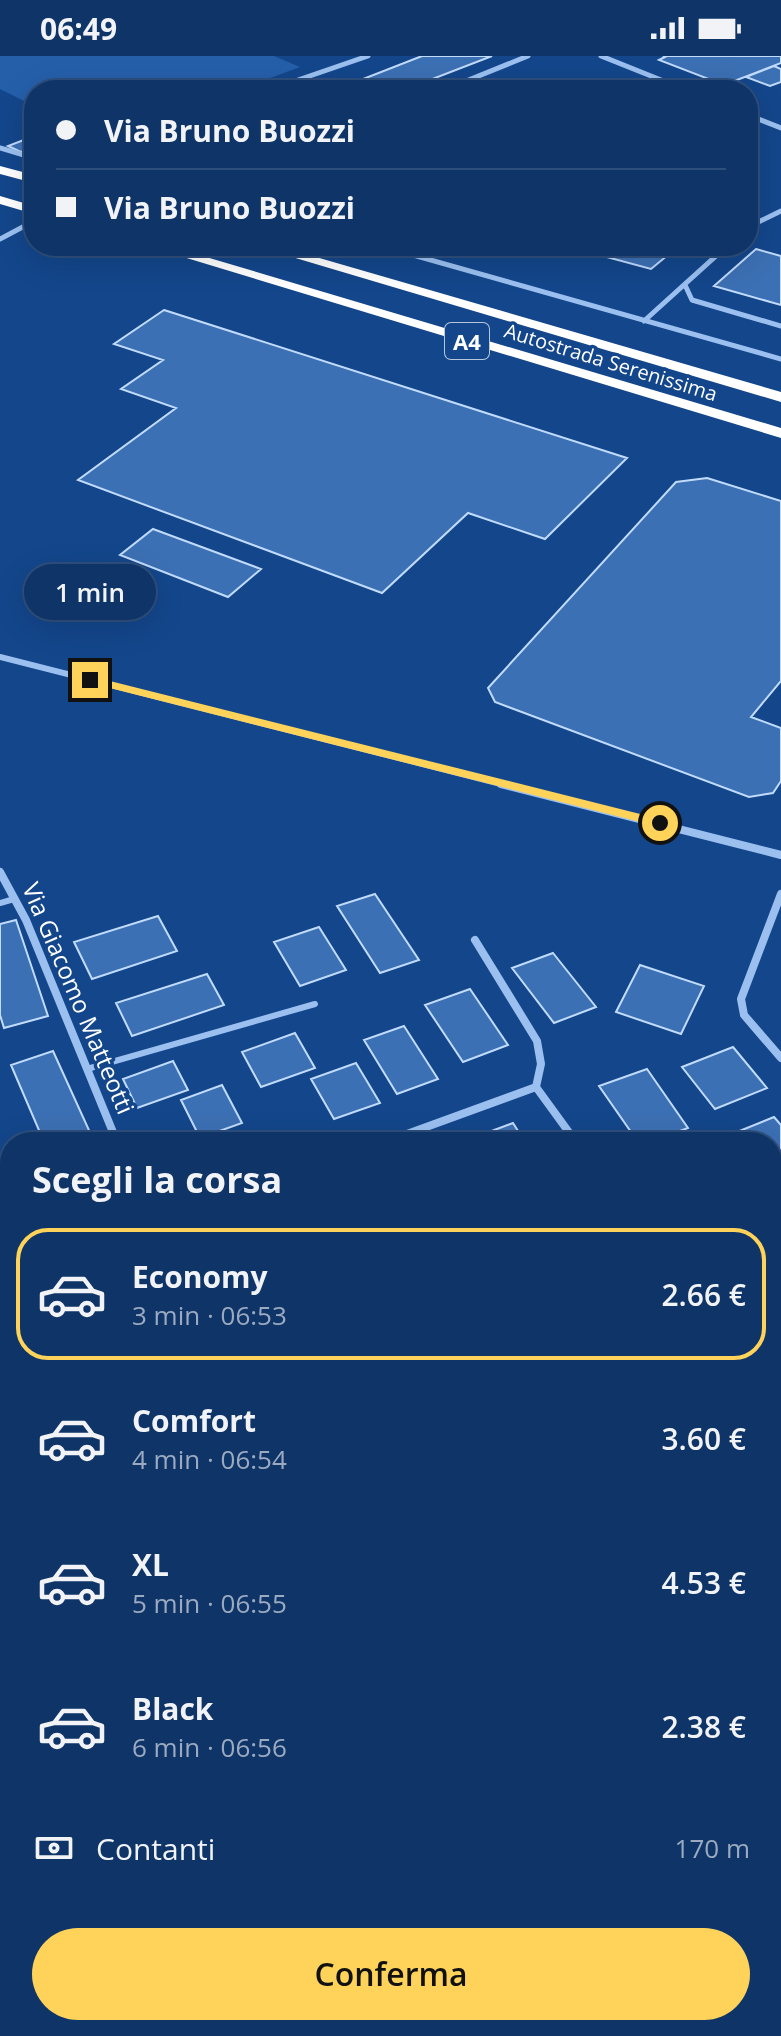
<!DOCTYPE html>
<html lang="it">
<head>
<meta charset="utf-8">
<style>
  body { margin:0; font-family:"Open Sans",sans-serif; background:#173c6e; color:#f1f3f6; height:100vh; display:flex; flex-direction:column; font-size:30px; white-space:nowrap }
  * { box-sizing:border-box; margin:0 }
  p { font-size:26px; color:#9baac0 }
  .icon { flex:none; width:44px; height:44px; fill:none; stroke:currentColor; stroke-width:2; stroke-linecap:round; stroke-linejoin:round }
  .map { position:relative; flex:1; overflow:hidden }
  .panel { position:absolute; left:0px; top:1076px; width:782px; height:904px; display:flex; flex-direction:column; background:#0e3468; border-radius:32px 32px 0 0; box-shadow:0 8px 32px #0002,0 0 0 2px #2e4f7c }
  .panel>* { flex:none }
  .guide { position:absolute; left:24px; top:24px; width:734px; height:176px; border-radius:32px; box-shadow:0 8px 32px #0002,0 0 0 2px #2e4f7c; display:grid; align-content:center; height:176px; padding:0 32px; background:#0e3468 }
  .end { position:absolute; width:36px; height:36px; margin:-18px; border:10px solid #ffd25a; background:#111; box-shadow:0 0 0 4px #111 }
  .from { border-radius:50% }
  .bubble { position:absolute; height:56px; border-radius:28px; background:#0e3468; box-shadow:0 8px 32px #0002,0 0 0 2px #2e4f7c; font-size:26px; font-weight:600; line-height:56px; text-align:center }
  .guide b { display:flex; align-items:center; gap:28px; height:76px; font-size:30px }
  .guide b+b { border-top:2px solid #2e4f7c }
  .guide i { width:20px; height:20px; background:#f1f3f6 }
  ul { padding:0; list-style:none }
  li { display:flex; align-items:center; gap:24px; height:132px; margin:0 16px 12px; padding:0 16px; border:4px solid transparent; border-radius:32px }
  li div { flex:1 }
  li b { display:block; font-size:30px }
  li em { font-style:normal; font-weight:600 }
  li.current { border-color:#ffd25a }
  li>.icon { width:72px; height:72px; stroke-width:1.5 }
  h2 { padding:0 32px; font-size:36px; line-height:96px }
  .pay { display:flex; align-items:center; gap:20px; height:88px; padding:0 32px; font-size:30px }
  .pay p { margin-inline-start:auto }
  .button { display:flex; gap:16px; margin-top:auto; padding:16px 32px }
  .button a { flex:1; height:92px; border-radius:48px; background:#ffd25a; color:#111; font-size:32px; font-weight:600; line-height:92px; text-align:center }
  .status { display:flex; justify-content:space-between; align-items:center; height:56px; padding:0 40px; background:#0e3468; direction:ltr }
  .status svg { height:22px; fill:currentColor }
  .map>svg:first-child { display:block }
  .green { fill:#255faa }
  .building { fill:#3c70b4; stroke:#c1dbfc; stroke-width:2 }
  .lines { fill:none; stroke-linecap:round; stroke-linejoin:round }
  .service { stroke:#9bc0f0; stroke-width:6 }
  .minor-far3 { stroke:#9bc0f0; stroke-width:5 }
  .minor-far2 { stroke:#9bc0f0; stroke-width:6 }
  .minor-far1 { stroke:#9bc0f0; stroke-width:8 }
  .minor { stroke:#9bc0f0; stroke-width:10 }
  .motorway { fill:#fff; fill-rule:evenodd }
  .route { fill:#ffd25a }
  .labels { text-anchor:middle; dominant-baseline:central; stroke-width:7; stroke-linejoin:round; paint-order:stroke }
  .far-street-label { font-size:20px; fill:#fff; stroke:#13468b }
  .shield { fill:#13468b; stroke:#b8c8dc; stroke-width:2 }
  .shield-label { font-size:22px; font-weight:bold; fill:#fff }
  .street-label { font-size:24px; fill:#fff; stroke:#13468b }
</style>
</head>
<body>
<div class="status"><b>06:49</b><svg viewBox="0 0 49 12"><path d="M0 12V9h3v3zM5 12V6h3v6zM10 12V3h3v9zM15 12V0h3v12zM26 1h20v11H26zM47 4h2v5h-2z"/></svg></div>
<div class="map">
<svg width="781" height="1980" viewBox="0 0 781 1980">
  <rect width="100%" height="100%" fill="#13468b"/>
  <path class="green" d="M 0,0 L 274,0 L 300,11 L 238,34 L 34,34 L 34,50 L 0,33 Z"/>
  <path class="building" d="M 422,0 L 492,0 L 404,34 L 335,34 Z
    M 663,0 L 781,0 L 781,7 L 724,29 L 659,4 L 665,1 Z
    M 774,10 L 781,13 L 781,26 L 770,30 L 746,21 Z
    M 34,80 L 34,91 L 21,96 L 8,90 Z
    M 566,190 L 635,190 L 668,199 L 651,213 Z
    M 756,193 L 781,200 L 781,249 L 714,230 Z
    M 164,254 L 627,402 L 545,483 L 468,457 L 382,537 L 78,424 L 176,352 L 121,333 L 163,304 L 114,288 Z
    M 707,422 L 781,445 L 781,625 L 751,661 L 781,672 L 781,725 L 773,737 L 749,741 L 495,646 L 488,632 L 676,426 Z
    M 153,473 L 261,513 L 228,541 L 120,499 Z
    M 375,838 L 419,904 L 380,917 L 337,850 Z
    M 158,860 L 177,895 L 92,923 L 74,886 Z
    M 16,864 L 48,960 L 4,972 L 0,959 L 0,868 Z
    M 319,871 L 346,914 L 300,930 L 274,886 Z
    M 553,897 L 596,951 L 554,967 L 512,912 Z
    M 640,909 L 704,930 L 681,978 L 616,956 Z
    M 207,918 L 224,949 L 132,980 L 116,947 Z
    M 470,933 L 508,989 L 463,1006 L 425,949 Z
    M 404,970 L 438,1023 L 397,1038 L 364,984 Z
    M 295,977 L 315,1012 L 261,1031 L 242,996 Z
    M 733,991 L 767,1032 L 715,1053 L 682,1011 Z
    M 53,995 L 93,1083 L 44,1086 L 11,1009 Z
    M 173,1005 L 188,1034 L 137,1052 L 123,1023 Z
    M 356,1007 L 380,1047 L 334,1063 L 311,1023 Z
    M 647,1013 L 688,1072 L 650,1086 L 638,1086 L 599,1030 Z
    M 222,1029 L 242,1067 L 200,1082 L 181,1044 Z
    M 774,1061 L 781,1069 L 781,1118 L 772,1122 L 772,1086 L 738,1086 L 732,1078 Z
    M 513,1067 L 525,1086 L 462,1086 Z
    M 218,1076 L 223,1086 L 192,1086 Z
    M 781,1231 L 781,1297 L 777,1299 L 772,1293 L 772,1235 Z
    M 781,1407 L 781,1447 L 772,1433 L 772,1411 Z
    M 10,1431 L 10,1466 L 0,1455 L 0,1439 Z
    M 781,1605 L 781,1669 L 772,1653 L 772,1609 Z
    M 781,1840 L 781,1893 L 772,1883 L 772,1849 Z
    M 10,1915 L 10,1970 L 30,1970 L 18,1980 L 0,1980 L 0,1923 Z
    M 230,1970 L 286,1970 L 276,1980 L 237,1980 Z
    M 377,1970 L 448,1970 L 437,1980 L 384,1980 Z
    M 465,1970 L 492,1970 L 500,1980 L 456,1980 Z
    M 667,1970 L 710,1970 L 698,1980 L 674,1980 Z"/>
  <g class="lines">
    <path class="service" d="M 0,847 L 14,843
      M 87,1013 L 315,948"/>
    <path class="minor-far3" d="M 601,0 L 686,34
      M 269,34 L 368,0
      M 444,34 L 528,0
      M 748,59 L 781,72
      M 0,92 L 34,102
      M 748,171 L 781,155
      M 0,183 L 34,165
      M 381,190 L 781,303
      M 685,229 L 692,244 L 781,270
      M 644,265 L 727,190"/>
    <path class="minor-far2" d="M 0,601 L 509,730"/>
    <path class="minor-far1" d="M 501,728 L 781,799
      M 0,816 L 26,864 L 117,1086
      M 781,838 L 741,943 L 744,959 L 781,1002
      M 475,884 L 537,985 L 541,1008 L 536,1031 L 576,1086
      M 385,1086 L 536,1031"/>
    <path class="minor" d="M 0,1330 L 10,1322
      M 772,1356 L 781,1368
      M 772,1564 L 781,1560
      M 772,1689 L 781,1702
      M 0,1695 L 10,1710
      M 577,1970 L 585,1980
      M 93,1980 L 104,1970"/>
    <path class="motorway" d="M 0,110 L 34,119 L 34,127 L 0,118 Z
      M 0,140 L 34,150 L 34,158 L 0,148 Z
      M 147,190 L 169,190 L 781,372 L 781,382 Z
      M 255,190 L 278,190 L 781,336 L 781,346 Z"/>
  </g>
  <path class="route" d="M 90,620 L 660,763 L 666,767 L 660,771 L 86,626 L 84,624 Z"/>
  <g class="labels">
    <g class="far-street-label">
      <text transform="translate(611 306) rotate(17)">Autostrada Serenissima</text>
    </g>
    <rect class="shield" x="445" y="267" width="44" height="36" rx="6"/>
    <g class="shield-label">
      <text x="467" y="285">A4</text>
    </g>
    <g class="street-label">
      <text transform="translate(79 942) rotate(67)">Via Giacomo Matteotti</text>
    </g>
  </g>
</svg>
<i class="end from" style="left:660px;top:767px"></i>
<i class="end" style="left:90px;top:624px"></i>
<div class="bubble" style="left:24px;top:508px;width:132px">1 min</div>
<div class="guide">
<b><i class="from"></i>Via Bruno Buozzi</b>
<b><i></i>Via Bruno Buozzi</b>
</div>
<section class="panel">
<h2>Scegli la corsa</h2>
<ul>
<li class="current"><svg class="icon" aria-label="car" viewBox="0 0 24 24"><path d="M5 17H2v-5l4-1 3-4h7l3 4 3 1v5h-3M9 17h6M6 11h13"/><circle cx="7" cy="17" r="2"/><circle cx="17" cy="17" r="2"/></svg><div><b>Economy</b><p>3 min · 06:53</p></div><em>2.66 €</em></li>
<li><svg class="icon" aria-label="car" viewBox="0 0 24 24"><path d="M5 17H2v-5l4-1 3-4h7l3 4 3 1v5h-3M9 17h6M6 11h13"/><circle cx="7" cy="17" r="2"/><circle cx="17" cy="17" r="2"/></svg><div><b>Comfort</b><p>4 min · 06:54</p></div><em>3.60 €</em></li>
<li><svg class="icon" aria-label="car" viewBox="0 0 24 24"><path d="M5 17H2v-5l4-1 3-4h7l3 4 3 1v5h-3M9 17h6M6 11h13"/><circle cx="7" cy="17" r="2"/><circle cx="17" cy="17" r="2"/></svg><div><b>XL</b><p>5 min · 06:55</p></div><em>4.53 €</em></li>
<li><svg class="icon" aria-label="car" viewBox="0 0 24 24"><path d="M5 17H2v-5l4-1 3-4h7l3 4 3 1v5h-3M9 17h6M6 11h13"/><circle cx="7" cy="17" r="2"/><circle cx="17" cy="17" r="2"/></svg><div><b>Black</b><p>6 min · 06:56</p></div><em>2.38 €</em></li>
</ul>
<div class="pay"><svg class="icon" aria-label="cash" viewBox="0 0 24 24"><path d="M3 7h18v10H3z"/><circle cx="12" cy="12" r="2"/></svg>Contanti<p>170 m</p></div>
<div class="button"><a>Conferma</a></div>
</section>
</div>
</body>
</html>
